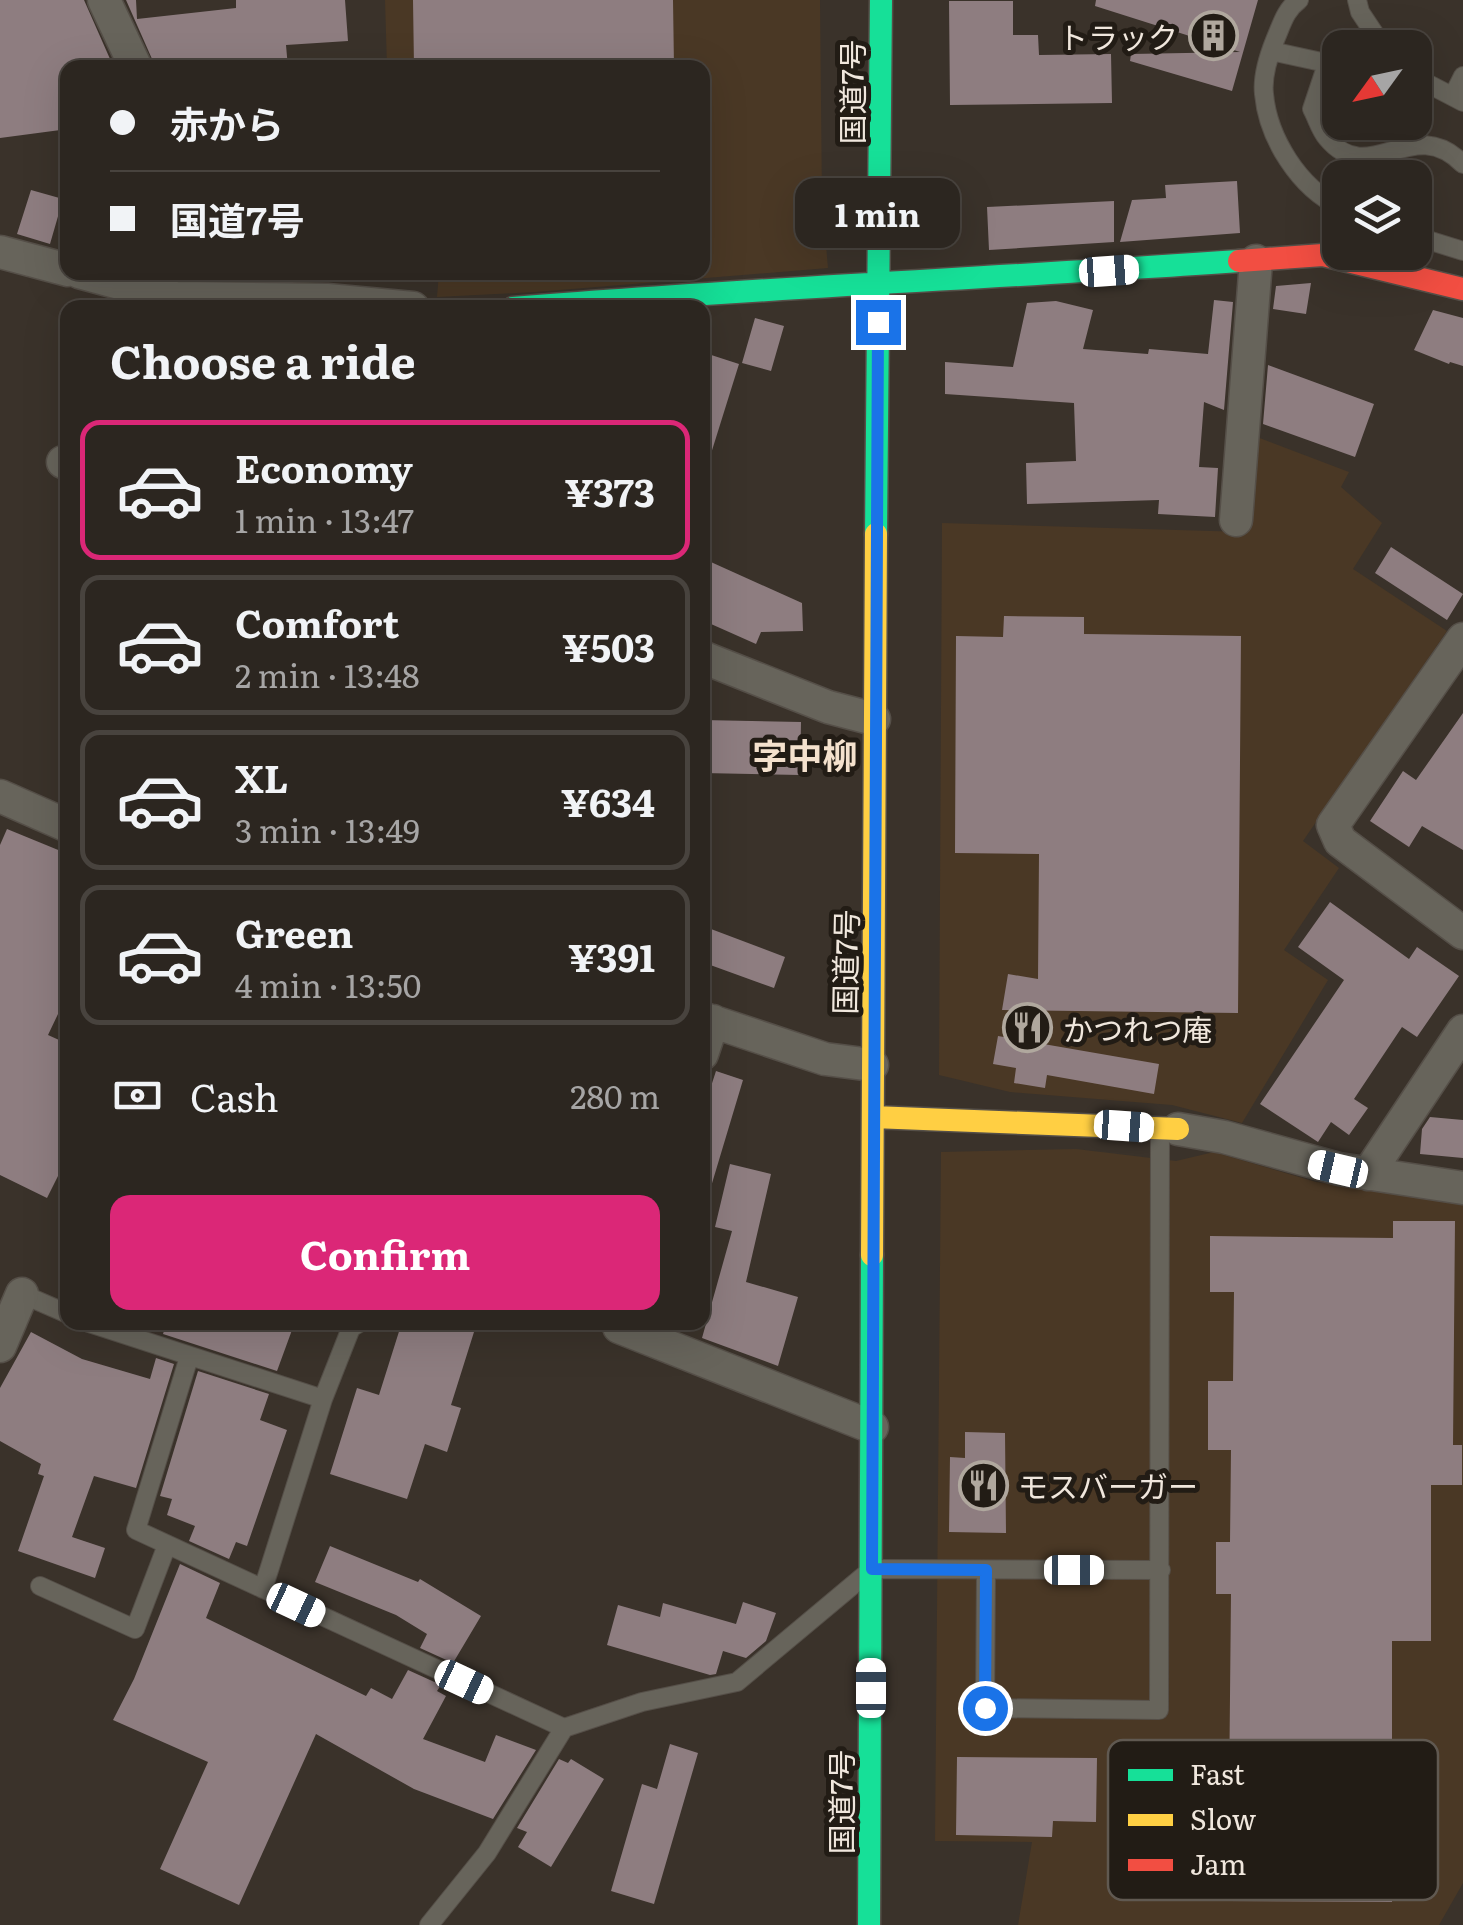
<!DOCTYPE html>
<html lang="en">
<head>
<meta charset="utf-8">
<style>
  body { margin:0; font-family:Literata,"Noto Sans JP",serif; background:#342e29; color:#f1f3f6; height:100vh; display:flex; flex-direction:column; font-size:38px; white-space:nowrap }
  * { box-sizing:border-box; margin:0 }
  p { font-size:32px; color:#a6a5a5 }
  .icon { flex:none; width:55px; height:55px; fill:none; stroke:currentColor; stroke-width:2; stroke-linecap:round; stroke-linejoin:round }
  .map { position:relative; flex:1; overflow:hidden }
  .side { position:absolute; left:60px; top:300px; width:650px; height:1030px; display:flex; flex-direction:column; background:#2c2620; border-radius:20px; box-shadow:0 10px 40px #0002,0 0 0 2px #48433e }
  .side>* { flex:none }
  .hud { position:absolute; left:60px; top:60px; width:650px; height:220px; border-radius:20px; box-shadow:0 10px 40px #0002,0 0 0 2px #48433e; display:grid; align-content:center; height:220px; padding:0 50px; background:#2c2620 }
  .needle { width:65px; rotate:237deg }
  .controls { position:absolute; left:1322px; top:30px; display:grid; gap:20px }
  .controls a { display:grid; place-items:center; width:110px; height:110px; border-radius:20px; background:#2c2620; box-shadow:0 10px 40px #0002,0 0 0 2px #48433e; font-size:50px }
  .end { position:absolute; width:45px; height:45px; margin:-22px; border:12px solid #1a73e8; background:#fff; box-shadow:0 0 0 5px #fff }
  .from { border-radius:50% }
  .bubble { position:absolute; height:70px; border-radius:20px; background:#2c2620; box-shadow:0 10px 40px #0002,0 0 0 2px #48433e; font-size:32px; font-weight:700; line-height:70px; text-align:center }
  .car { position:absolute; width:30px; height:60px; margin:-30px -15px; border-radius:12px; box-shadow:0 0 8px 2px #0007; background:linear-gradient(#fff 24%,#345 0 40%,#fff 0 76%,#345 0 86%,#fff 0) }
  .hud b { display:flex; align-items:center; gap:35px; height:95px; font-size:38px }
  .hud b+b { border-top:2px solid #48433e }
  .hud i { width:25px; height:25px; background:#f1f3f6 }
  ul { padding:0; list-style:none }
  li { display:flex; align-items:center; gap:30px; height:140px; margin:0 20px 15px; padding:0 30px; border:5px solid #48433e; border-radius:20px }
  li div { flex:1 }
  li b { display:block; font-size:38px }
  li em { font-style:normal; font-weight:700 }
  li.active { border-color:#db2777 }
  li>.icon { width:90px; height:90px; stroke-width:1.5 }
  h2 { padding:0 50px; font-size:45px; line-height:120px }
  .pay { display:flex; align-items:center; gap:25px; height:110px; padding:0 50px; font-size:38px }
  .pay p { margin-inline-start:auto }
  .cta { display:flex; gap:20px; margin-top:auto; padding:20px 50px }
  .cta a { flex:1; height:115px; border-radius:20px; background:#db2777; color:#fff; font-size:40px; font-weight:700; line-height:115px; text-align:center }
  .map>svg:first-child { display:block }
  .built { fill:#4a3825 }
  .building { fill:#8e7d80 }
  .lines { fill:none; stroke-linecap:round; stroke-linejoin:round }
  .lane-casing { stroke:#554f48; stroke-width:20 }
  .street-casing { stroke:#554f48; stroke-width:35 }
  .fast-casing { stroke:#554f48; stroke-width:25 }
  .slow-casing { stroke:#554f48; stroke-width:25 }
  .jam-casing { stroke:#554f48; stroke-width:25 }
  .lane { stroke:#67645b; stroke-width:18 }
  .street { stroke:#67645b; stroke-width:32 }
  .fast { stroke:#16e098; stroke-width:22 }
  .slow { stroke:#ffcf43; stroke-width:22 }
  .jam { stroke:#f24e42; stroke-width:22 }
  .route { stroke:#1a73e8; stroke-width:12 }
  .labels { text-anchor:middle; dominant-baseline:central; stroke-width:10; stroke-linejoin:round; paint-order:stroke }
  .poi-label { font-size:30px; fill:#f0e7dd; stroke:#221c15; text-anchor:start }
  .street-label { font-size:30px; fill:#f0e7dd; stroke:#221c15 }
  .quarter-label { font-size:35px; font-weight:bold; fill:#f4e1cd; stroke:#221c15 }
  .key { fill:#221c15; stroke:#605951; stroke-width:2.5 }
  .key-label { font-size:28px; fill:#f0e7dd }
</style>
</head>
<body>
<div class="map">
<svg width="1463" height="1925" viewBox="0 0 1463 1925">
  <rect width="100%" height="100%" fill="#3a322a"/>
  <path class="built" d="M 385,0 L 820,0 L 822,201 L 828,268 L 535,292 L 437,297 L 439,273 L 702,272 L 702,68 L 387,67 Z
    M 1257,437 L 1349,472 L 1341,487 L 1382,523 L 1353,569 L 1447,631 L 1303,841 L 1339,868 L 1284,950 L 1328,980 L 1242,1123 L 1172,1105 L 1010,1092 L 939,1075 L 942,523 L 1245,532 Z
    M 1076,1149 L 1176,1161 L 1214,1152 L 1316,1182 L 1415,1193 L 1463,1202 L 1463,1883 L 1439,1925 L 1018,1925 L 1032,1842 L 935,1841 L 941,1152 Z"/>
  <path class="building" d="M 0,0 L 84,0 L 114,68 L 68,68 L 68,129 L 0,138 Z
    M 126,0 L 136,0 L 137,19 L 236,8 L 236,0 L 345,0 L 348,41 L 286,45 L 288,68 L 156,68 Z
    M 413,0 L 673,0 L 674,67 L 414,67 Z
    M 1096,0 L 1258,0 L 1232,91 L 1130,61 L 1131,54 L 1240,52 L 1095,6 Z
    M 949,1 L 1013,1 L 1013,35 L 1038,35 L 1039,55 L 1111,54 L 1112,103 L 950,105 Z
    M 1237,181 L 1240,233 L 1120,242 L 1132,200 L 1166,198 L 1165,185 Z
    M 31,190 L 63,199 L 50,244 L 17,234 Z
    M 1114,201 L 1114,242 L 989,250 L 987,207 Z
    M 1311,283 L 1306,314 L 1273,309 L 1276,286 Z
    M 1214,300 L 1233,302 L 1224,410 L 1204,402 L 1199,467 L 1218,468 L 1215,517 L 1158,514 L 1159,500 L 1027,504 L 1026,463 L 1076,461 L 1074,403 L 945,394 L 945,362 L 1013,367 L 1027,303 L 1056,301 L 1093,310 L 1083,349 L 1148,354 L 1149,349 L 1208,354 Z
    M 1433,310 L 1463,318 L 1463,366 L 1450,362 L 1449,364 L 1414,350 Z
    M 755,318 L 784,326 L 771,371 L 742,363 Z
    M 702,352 L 739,364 L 709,460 L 702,459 Z
    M 1268,365 L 1374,404 L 1355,457 L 1263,424 Z
    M 1391,547 L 1463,594 L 1447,620 L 1375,573 Z
    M 702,558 L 802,603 L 803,631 L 761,632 L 756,644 L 702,620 Z
    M 1004,616 L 1084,617 L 1084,634 L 1241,636 L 1238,1013 L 1002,1010 L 1008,974 L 1038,979 L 1039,854 L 955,853 L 956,636 L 1003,637 Z
    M 1463,713 L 1463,850 L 1422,826 L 1409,847 L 1370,821 L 1403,771 L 1416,780 Z
    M 702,720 L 801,722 L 800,775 L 702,773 Z
    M 7,829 L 68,854 L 68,993 L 48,1035 L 68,1044 L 68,1156 L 47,1198 L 0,1175 L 0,845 Z
    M 1330,902 L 1409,959 L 1417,947 L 1459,976 L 1417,1037 L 1402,1027 L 1354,1099 L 1368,1108 L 1349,1135 L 1331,1122 L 1318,1142 L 1260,1104 L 1344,980 L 1298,947 Z
    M 711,929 L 785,957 L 774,988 L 702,962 Z
    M 998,1036 L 1159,1064 L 1154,1094 L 1047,1075 L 1045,1088 L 1014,1083 L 1016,1068 L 993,1064 Z
    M 716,1071 L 743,1080 L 710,1190 L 702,1189 L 702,1114 Z
    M 1430,1117 L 1463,1120 L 1463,1158 L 1420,1154 L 1422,1129 Z
    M 730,1164 L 771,1174 L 746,1282 L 798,1297 L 778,1366 L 702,1338 L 732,1231 L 715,1227 Z
    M 1393,1221 L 1455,1221 L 1453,1445 L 1462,1445 L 1462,1485 L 1431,1485 L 1431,1641 L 1392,1641 L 1392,1902 L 1228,1901 L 1231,1594 L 1216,1594 L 1216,1542 L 1230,1542 L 1231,1450 L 1208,1450 L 1208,1381 L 1233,1381 L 1234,1292 L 1210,1292 L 1210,1236 L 1393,1238 Z
    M 167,1322 L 271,1322 L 292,1330 L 277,1371 L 163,1334 Z
    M 402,1322 L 444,1322 L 474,1332 L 451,1405 L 461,1408 L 447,1452 L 425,1444 L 407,1499 L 330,1474 L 357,1388 L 379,1395 Z
    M 31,1332 L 82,1359 L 150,1379 L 156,1358 L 174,1364 L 136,1488 L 94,1476 L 72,1537 L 105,1548 L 95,1578 L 18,1551 L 44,1476 L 38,1474 L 41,1464 L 0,1441 L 0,1388 Z
    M 198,1371 L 269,1394 L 260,1420 L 287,1430 L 247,1546 L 236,1542 L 229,1559 L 189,1541 L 195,1526 L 167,1515 L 172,1499 L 160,1496 Z
    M 965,1432 L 1005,1433 L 1006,1533 L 949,1532 L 950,1457 L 965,1458 Z
    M 330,1546 L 418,1582 L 420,1579 L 481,1616 L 453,1663 L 420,1648 L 427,1634 L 396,1615 L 315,1582 Z
    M 180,1564 L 220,1583 L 206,1618 L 366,1696 L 371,1688 L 392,1699 L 408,1670 L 441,1685 L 437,1691 L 446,1696 L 423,1739 L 485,1762 L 496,1735 L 536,1750 L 493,1819 L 414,1789 L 316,1734 L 239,1905 L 160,1869 L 208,1762 L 113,1720 L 134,1679 Z
    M 743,1602 L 776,1613 L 766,1641 L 746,1658 L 723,1651 L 716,1674 L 710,1675 L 607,1645 L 618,1605 L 660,1617 L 663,1603 L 736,1624 Z
    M 670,1744 L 698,1753 L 654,1904 L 611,1891 L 642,1784 L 657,1789 Z
    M 957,1757 L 1097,1758 L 1096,1822 L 1053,1821 L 1052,1837 L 956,1835 Z
    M 559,1759 L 568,1763 L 571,1759 L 604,1779 L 551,1867 L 518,1847 L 527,1832 L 517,1828 Z"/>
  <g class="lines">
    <defs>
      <path id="lane" d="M 1299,0 C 1285,10 1282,24 1275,40 C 1269,55 1262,77 1264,94 C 1268,138 1299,188 1340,207
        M 1357,0 L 1360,12 L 1384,48
        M 1271,51 L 1340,66
        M 1327,64 L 1312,109 C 1317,118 1320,130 1327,138 C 1370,190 1412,112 1463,164
        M 1415,77 L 1463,102
        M 1453,96 L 1463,76
        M 1415,236 L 1463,251
        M 22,1294 L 68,1314
        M 86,1322 L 323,1399 L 351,1328 L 361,1322
        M 189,1357 L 136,1530 L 564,1728
        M 986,1570 L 985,1708 L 1159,1710 L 1160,1128
        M 40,1586 L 135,1629 L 167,1545
        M 263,1589 L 323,1399
        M 429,1925 L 487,1853 L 564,1728 L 642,1702 L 737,1682 L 872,1569 L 1161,1570"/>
      <path id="street" d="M 104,0 L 136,68
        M 0,252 L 68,270
        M 79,272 L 175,298 L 327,300 L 413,308
        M 63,462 L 68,464
        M 1236,520 L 1256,261
        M 1463,639 L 1333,825 L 1340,841 L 1463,933
        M 702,657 L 828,707 L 874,719
        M 0,796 L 68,826
        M 702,1018 L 825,1059 L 872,1065
        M 702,1054 L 713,1021
        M 1178,1129 L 1224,1137 L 1339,1169 L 1463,1188
        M 1368,1174 L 1463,1031
        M 620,1322 L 619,1327 L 872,1427
        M 0,1346 L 22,1294"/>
      <path id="fast" d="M 513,308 C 755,288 997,278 1239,261
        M 876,534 L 881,0
        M 869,1925 L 872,1255"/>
      <path id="slow" d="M 873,1117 L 1178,1129
        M 872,1255 L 876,534"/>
      <path id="jam" d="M 1239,261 L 1323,255 L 1463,289"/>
    </defs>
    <use href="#lane" class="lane-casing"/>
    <use href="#street" class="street-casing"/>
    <use href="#fast" class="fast-casing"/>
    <use href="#slow" class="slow-casing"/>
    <use href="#jam" class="jam-casing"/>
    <use href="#lane" class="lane"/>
    <use href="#street" class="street"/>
    <use href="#fast" class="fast"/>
    <use href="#slow" class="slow"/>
    <use href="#jam" class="jam"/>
  </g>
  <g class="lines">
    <path class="route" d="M 878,322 L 872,1569 L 986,1570 L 985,1708"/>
  </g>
  <defs>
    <symbol id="building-ring" viewBox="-11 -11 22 22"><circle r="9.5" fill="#221c15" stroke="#b0a89e" stroke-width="1.5"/><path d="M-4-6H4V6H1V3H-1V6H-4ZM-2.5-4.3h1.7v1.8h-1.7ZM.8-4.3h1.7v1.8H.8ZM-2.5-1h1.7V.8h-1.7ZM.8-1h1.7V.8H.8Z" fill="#b0a89e"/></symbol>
    <symbol id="restaurant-ring" viewBox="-11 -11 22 22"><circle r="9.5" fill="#221c15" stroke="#b0a89e" stroke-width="1.5"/><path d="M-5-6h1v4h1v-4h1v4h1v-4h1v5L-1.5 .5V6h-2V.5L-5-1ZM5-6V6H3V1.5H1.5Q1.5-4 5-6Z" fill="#b0a89e"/></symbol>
  </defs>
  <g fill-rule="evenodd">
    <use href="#building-ring" x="1186" y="8" width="55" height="55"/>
    <use href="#restaurant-ring" x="1000" y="1000" width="55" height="55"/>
    <use href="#restaurant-ring" x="956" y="1458" width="55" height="55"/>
  </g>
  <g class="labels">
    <g class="poi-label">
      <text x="1178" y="36" text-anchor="end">トラック</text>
      <text x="1063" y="1028">かつれつ庵</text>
      <text x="1018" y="1485">モスバーガー</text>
    </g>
    <g class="street-label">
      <text transform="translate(851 92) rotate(-90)">国道7号</text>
      <text transform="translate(844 962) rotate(-89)">国道7号</text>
      <text transform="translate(840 1802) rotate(-90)">国道7号</text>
    </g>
    <g class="quarter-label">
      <text x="805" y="754">字中柳</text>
    </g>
  </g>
  <rect x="1108" y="1740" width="330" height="160" rx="15" class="key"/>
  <rect x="1128" y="1769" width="45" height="12" fill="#16e098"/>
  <rect x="1128" y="1814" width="45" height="12" fill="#ffcf43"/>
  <rect x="1128" y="1859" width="45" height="12" fill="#f24e42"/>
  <g class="key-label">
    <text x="1190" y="1785">Fast</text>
    <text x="1190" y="1830">Slow</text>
    <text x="1190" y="1875">Jam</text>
  </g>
</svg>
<div class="controls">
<a><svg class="needle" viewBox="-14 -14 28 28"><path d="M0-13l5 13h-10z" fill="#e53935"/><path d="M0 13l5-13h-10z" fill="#a6a5a5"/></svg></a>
<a><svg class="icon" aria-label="layers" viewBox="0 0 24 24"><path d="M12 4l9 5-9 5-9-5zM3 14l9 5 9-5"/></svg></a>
</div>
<i class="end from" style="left:985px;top:1708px"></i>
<i class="end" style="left:878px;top:322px"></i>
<div class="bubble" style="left:795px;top:178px;width:165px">1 min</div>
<i class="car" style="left:1109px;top:271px;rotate:86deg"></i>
<i class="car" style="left:1124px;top:1126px;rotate:94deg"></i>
<i class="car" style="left:1338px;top:1169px;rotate:283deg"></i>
<i class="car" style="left:1074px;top:1570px;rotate:90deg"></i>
<i class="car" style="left:296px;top:1605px;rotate:115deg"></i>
<i class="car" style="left:464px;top:1682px;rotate:115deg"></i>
<i class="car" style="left:871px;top:1688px;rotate:0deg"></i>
<div class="hud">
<b><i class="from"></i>赤から</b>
<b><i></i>国道7号</b>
</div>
<section class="side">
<h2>Choose a ride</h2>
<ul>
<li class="active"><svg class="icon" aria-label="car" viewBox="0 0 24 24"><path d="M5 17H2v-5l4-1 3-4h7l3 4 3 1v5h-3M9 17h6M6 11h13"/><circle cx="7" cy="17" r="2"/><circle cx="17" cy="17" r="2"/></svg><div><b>Economy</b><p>1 min · 13:47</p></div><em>¥373</em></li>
<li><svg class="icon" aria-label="car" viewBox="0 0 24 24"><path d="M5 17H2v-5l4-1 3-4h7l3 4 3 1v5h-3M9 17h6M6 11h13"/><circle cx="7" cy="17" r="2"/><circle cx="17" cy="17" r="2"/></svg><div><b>Comfort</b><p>2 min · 13:48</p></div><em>¥503</em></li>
<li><svg class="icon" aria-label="car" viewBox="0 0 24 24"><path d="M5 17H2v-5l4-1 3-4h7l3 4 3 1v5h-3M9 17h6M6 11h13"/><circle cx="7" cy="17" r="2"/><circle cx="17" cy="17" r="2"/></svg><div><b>XL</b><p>3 min · 13:49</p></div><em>¥634</em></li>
<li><svg class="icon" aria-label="car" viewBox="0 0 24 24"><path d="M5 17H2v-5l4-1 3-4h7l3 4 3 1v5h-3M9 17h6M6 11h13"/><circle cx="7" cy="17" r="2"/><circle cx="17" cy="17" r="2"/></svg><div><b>Green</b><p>4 min · 13:50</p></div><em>¥391</em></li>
</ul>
<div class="pay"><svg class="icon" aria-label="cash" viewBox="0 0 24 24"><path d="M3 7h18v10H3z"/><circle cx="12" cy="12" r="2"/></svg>Cash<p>280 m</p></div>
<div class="cta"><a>Confirm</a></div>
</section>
</div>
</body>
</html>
